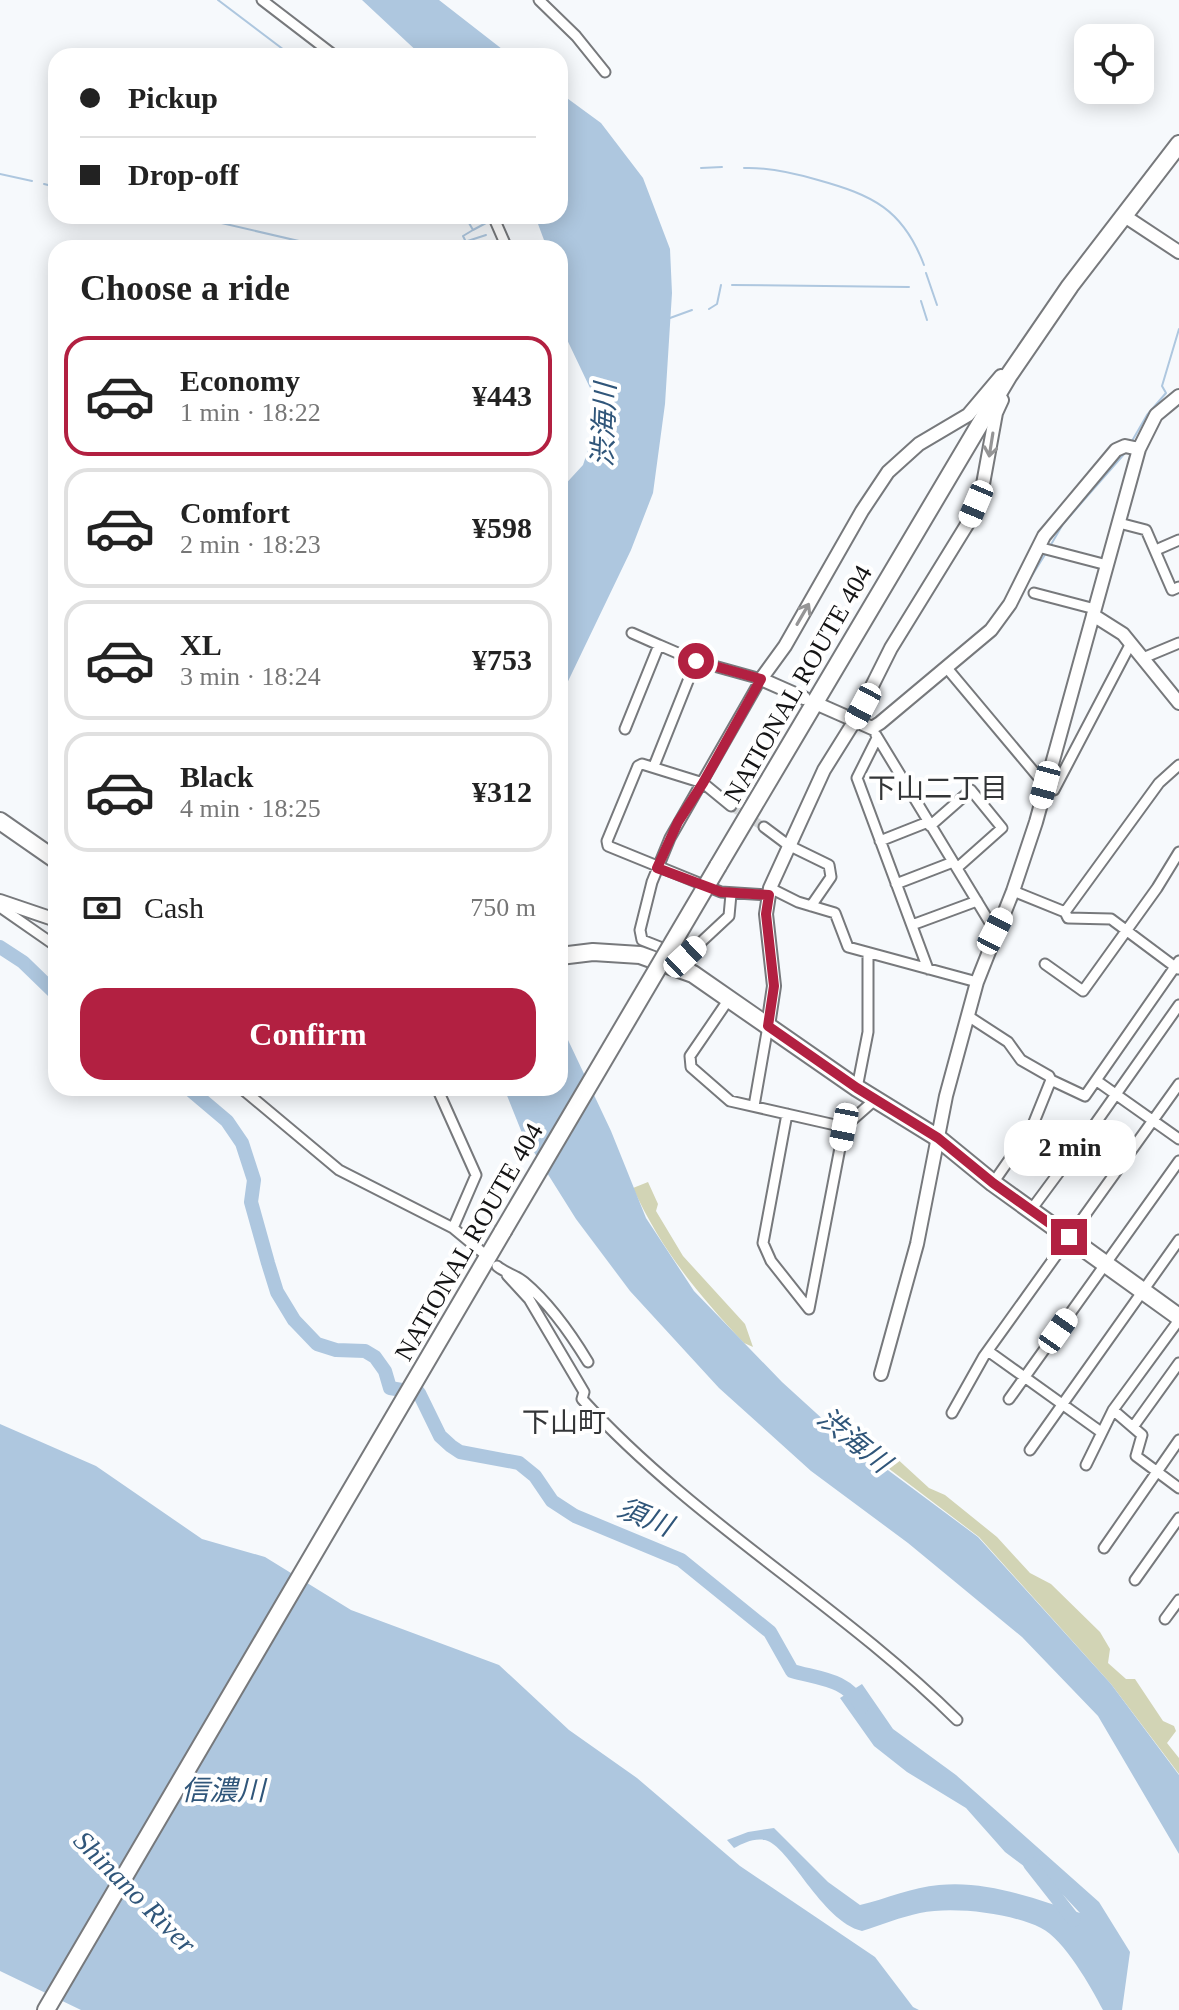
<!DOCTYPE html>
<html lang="en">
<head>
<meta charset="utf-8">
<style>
  body { margin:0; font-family:"Times New Roman","Noto Sans JP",serif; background:#f2f2f2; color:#222; height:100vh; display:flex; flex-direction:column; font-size:30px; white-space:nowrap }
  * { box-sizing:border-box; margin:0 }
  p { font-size:26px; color:#767676 }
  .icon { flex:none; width:44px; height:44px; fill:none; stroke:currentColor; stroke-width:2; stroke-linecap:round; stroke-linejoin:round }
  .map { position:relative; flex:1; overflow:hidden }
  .drawer { position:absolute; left:48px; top:240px; width:520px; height:856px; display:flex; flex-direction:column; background:#fff; border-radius:24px; box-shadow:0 4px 20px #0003 }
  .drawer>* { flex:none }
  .guide { position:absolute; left:48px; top:48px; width:520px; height:176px; border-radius:24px; box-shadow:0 4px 20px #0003; display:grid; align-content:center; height:176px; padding:0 32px; background:#fff }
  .fabs { position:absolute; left:1074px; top:24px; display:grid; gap:16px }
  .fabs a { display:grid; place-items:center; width:80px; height:80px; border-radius:16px; background:#fff; box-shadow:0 4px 20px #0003; font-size:40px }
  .end { position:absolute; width:36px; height:36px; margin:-18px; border:10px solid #b22041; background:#fff; box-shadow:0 0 0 4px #fff }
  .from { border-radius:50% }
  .bubble { position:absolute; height:56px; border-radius:24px; background:#fff; box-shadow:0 4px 20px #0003; font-size:26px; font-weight:800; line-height:56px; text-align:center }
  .car { position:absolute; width:24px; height:48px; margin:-24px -12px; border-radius:10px; box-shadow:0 0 6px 2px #0007; background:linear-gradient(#fff 24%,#345 0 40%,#fff 0 76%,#345 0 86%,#fff 0) }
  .guide b { display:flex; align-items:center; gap:28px; height:76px; font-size:30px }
  .guide b+b { border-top:2px solid #e0e0e0 }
  .guide i { width:20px; height:20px; background:#222 }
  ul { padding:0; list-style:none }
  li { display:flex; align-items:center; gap:24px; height:120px; margin:0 16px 12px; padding:0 16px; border:4px solid #e0e0e0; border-radius:24px }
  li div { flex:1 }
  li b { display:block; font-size:30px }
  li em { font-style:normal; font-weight:800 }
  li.selected { border-color:#b22041 }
  li>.icon { width:72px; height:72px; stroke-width:1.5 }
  h2 { padding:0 32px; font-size:36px; line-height:96px }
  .pay { display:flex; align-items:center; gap:20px; height:88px; padding:0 32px; font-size:30px }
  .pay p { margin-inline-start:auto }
  .cta { display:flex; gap:16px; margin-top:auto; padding:16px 32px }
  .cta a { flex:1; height:92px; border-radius:24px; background:#b22041; color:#fff; font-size:32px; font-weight:800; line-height:92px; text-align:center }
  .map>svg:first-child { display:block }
  .green { fill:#d2d4b5 }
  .water { fill:#aec7df }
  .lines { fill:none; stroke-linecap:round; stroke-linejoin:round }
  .stream { stroke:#aec7df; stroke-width:2 }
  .river { stroke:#aec7df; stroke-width:14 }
  .street-tunnel { stroke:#d4d7d9; stroke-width:9; stroke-dasharray:9 4.5; stroke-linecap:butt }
  .street-casing { stroke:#77797c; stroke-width:13 }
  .secondary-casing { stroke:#77797c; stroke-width:16 }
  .highway-casing { stroke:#77797c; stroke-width:20 }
  .street { stroke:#fff; stroke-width:9 }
  .secondary { stroke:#fff; stroke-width:12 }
  .highway { stroke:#fff; stroke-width:16 }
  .highway-bridge-casing { stroke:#77797c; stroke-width:20; stroke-linecap:butt }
  .highway-bridge { stroke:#fff; stroke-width:16 }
  .oneway { stroke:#959596 }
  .route { stroke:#b22041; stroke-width:10 }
  .labels { text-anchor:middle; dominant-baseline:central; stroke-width:8; stroke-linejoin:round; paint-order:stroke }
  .street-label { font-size:26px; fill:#141415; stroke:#fff }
  .water-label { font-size:28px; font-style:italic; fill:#30567a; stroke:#fff }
  .neighbourhood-label { font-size:28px; fill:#343638; stroke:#fff }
</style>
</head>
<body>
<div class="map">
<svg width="1179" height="2010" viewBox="0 0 1179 2010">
  <rect width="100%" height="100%" fill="#f6f9fc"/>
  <path class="green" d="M 648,1182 L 658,1204 L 656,1211 L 683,1256 L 745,1324 L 753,1347 L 744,1343 C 697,1293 662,1251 633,1188 Z
    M 858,1438 C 872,1445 875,1459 893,1455 L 929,1488 L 945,1495 L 997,1537 L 1030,1573 L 1051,1584 L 1100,1632 L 1110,1649 L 1108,1663 L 1126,1679 L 1135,1679 L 1163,1721 L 1174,1726 L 1176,1731 L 1167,1743 L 1179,1758 L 1179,1774 L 1111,1684 L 979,1537 L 855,1443 Z"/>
  <path class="water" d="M 362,0 L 439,0 L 511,56 L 422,56 Z
    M 560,93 L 601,123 L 643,178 L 670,249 L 672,293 L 665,404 L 653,493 L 631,550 L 560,698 L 560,490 L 583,465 L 601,411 L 561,327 L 560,248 L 547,248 L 535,216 L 560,216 Z
    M 560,1023 L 611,1131 L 646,1218 L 694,1291 L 782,1382 L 838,1433 L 978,1537 L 1111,1684 L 1179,1775 L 1179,1854 L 1098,1716 L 1022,1637 L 908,1543 L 811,1471 L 719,1388 L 630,1291 L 576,1219 L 522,1133 L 504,1088 L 560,1088 Z
    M 0,1424 L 96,1466 L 202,1539 L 265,1557 L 351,1610 L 499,1665 L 569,1730 L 637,1778 L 740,1866 L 875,1957 L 913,2007 L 919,2010 L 81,2010 L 0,1971 Z
    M 862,1684 L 893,1729 L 956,1775 L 1099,1902 L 1130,1952 L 1122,2010 L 1103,2010 C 1091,1987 1064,1939 1041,1928 C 1011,1913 953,1906 920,1913 C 901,1917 881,1925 862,1931 C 821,1921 789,1845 765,1840 C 753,1838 744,1843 734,1848 L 727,1840 L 748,1832 L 774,1828 L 828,1882 L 860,1905 C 886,1899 912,1887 939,1885 C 987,1880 1036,1899 1080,1913 L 1064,1896 L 1005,1852 L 966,1808 L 907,1772 L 874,1746 L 840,1698 Z"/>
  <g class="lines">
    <path class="stream" d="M 218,0 L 292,56
      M 701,168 L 722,167
      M 744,168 C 769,167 794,173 818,180 C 872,195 903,209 924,265
      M 0,174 L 32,181
      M 44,184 L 56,187
      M 191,216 L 329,248
      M 465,216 L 473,230 L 486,223
      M 465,240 L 463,236 L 473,230
      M 446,248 L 486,235
      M 926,273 L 937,305
      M 732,285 L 909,287
      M 921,301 L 927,320
      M 709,309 L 717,304 L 721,285
      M 670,318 L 692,310
      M 1132,441 L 1147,415 L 1166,393 L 1162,386 L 1179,329
      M 1049,548 L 1063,524 L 1125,453
      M 1026,585 L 1046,553"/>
    <path class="river" d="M 0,947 L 23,962 L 56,994
      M 188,1088 L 227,1121 L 242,1143 L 254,1180 L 251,1202 L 268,1263 L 277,1292 L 294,1320 L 317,1344 L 336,1350 L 365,1351 L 375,1357 L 385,1371 L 390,1388 L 419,1393 L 440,1436 L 451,1446 L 460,1452 L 519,1463 L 535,1476 L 552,1501 L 575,1516 L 681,1560 L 770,1632 L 792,1671 C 820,1679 847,1679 862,1707
      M 1030,1864 L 1074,1920"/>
    <path class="street-tunnel" d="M 731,806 L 764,827"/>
    <defs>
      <path id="street" d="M 262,0 L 335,56
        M 539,0 L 576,36 L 605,72
        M 493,216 L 507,248
        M 1119,523 L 1146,530 L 1172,590 L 1179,587
        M 1038,547 L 1107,565
        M 1156,550 L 1179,540
        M 1034,593 L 1095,609
        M 632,633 L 659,645
        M 1143,658 L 1179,643
        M 946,667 L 1045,785 L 1054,790 L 1131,643
        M 625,729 L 659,645 L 696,661 L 761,679 L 670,838 L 652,882 L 640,930 L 642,940 L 685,957 L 693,973
        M 876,735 L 995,931
        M 877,738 L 857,778 L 928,969
        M 654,766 L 696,661
        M 731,806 L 703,783 L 642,764 L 638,766 L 607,841 L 608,846 L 721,892 L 769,895
        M 930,826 L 971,790 L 1002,828 L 957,868
        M 764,827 L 788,845 L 829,865 L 831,877 L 811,906
        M 880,841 L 928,822
        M 896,884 L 953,862
        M 770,888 L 798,902 L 835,913 L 848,947 L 977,982
        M 1013,891 L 1065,912 L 1068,918 L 1111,919 L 1178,969
        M 0,907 L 56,946
        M 1065,912 L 1159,783 L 1179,765
        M 912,925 L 977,901
        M 685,957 L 729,916 L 731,894
        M 1045,964 L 1083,991 L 1157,888 L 1179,852
        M 729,999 L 690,1056 L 691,1067 L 730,1101 L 844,1127
        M 968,1016 L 1008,1042 L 1021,1060 L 1049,1076 L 1051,1080 L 1085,1096 L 1179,961
        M 1097,1081 L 1179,1139
        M 241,1088 L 339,1170 L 453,1228 L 482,1252
        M 437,1088 L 476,1175 L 453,1228
        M 857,1088 L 868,1032 L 868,953
        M 754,1106 L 768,1026
        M 787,1114 L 763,1243 L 771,1261 L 809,1309
        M 1095,1124 L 1179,1005
        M 993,1183 L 1032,1127 L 1051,1080
        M 1031,1210 L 1071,1156
        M 497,1266 C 505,1273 516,1275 524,1282 C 549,1303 571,1334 588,1362
        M 507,1275 L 529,1299 L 584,1392 L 582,1399 C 694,1522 840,1604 957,1720
        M 809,1309 L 844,1127 L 877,1098
        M 988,1351 L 1101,1432
        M 1009,1399 L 1179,1161
        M 1113,1410 L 1142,1435 L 1136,1456 L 1179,1488
        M 952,1413 L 984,1356 L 1179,1084
        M 1133,1427 L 1179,1363
        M 1030,1450 L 1179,1240
        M 1086,1465 L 1113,1410 L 1179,1320
        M 1104,1548 L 1179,1440
        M 1135,1580 L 1179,1518
        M 1165,1619 L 1179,1600"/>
      <path id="secondary" d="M 1123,215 L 1179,252
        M 1093,615 L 1123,634 L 1179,703
        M 804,698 L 761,679 L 785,646 L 862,511 L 888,472 L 919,444 L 968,415 L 1001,376
        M 822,706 L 872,728 L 880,723 L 991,630 L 1010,604 L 1044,536 L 1116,450 L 1125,446 L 1139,449
        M 0,901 L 56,920
        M 768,1026 L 774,986 L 766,914 L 770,888 L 824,770 L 854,722 L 891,648 L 968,523 L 983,484 L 996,413 L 1002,400
        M 881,1374 L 917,1244 L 946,1096 L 977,982 L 1013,891 L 1036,822 L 1139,449 L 1156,415 L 1179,396"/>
      <path id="highway" d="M 0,821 L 56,860
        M 718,866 L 1009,375 L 1070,286 L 1179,144
        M 560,956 L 593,952 L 640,955 L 693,974 L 857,1088 L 938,1138 L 993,1183 L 1179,1317
        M 46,2010 L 503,1231"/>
    </defs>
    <use href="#street" class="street-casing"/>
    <use href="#secondary" class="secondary-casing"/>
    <use href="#highway" class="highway-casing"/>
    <use href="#street" class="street"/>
    <use href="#secondary" class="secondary"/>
    <use href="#highway" class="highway"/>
    <defs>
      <path id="highway-bridge" d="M 503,1231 L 718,866"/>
    </defs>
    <use href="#highway-bridge" class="highway-bridge-casing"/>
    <use href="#highway-bridge" class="highway-bridge"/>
  </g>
  <defs><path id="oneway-shaft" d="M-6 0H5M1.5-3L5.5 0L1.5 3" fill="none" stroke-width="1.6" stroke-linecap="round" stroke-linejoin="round" transform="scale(2)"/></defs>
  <g class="oneway">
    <use href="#oneway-shaft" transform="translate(991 445) rotate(99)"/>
    <use href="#oneway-shaft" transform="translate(803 614) rotate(-60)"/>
  </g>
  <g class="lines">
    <path class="route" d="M 696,661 L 761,679 L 703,783 L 678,822 L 657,868 L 721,892 L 769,895 L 766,914 L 774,986 L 768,1026 L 857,1088 L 938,1138 L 993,1183 L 1069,1237"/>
  </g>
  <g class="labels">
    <g class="street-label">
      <text transform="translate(798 684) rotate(-60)">NATIONAL ROUTE 404</text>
      <text transform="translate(469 1242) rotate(-60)">NATIONAL ROUTE 404</text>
    </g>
    <g class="water-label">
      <text transform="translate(604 425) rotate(-88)">渋海川</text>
      <text transform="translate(854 1440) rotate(39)">渋海川</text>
      <text transform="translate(645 1517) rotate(22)">須川</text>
      <text x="223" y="1790">信濃川</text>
      <text transform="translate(135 1892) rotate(45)">Shinano River</text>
    </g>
    <g class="neighbourhood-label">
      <text x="938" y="788">下山二丁目</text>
      <text x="564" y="1422">下山町</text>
    </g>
  </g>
</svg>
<div class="fabs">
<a><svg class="icon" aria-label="locate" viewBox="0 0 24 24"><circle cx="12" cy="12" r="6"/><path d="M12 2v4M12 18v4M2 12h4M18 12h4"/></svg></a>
</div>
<i class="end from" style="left:696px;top:661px"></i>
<i class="end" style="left:1069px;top:1237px"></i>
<div class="bubble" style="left:1004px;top:1120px;width:132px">2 min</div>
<i class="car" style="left:976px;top:504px;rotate:203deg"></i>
<i class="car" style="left:863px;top:706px;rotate:208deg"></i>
<i class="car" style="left:1045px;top:785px;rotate:195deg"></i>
<i class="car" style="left:995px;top:931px;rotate:27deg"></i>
<i class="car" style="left:685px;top:957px;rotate:47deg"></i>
<i class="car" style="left:844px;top:1127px;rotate:191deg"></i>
<i class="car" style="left:1058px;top:1331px;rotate:35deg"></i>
<div class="guide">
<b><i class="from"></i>Pickup</b>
<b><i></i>Drop-off</b>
</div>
<section class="drawer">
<h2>Choose a ride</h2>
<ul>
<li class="selected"><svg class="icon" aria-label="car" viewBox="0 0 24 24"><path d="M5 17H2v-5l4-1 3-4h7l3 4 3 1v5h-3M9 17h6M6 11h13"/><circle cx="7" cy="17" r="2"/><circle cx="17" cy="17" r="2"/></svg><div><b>Economy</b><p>1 min · 18:22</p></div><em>¥443</em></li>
<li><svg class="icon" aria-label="car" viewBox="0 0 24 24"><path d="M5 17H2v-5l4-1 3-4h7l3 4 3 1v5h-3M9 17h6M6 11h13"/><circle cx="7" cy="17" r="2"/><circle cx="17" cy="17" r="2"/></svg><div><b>Comfort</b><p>2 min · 18:23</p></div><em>¥598</em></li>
<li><svg class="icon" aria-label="car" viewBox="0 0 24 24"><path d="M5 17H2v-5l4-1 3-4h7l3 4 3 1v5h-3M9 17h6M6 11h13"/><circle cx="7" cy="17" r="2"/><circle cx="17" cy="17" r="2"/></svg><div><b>XL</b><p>3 min · 18:24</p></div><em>¥753</em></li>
<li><svg class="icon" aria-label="car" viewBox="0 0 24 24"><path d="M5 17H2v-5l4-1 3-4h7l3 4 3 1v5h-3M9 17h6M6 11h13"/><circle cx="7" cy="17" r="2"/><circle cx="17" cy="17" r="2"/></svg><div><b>Black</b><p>4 min · 18:25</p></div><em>¥312</em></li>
</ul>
<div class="pay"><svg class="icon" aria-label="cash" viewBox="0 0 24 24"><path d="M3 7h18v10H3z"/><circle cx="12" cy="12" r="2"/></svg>Cash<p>750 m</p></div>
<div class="cta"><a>Confirm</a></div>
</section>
</div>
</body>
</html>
